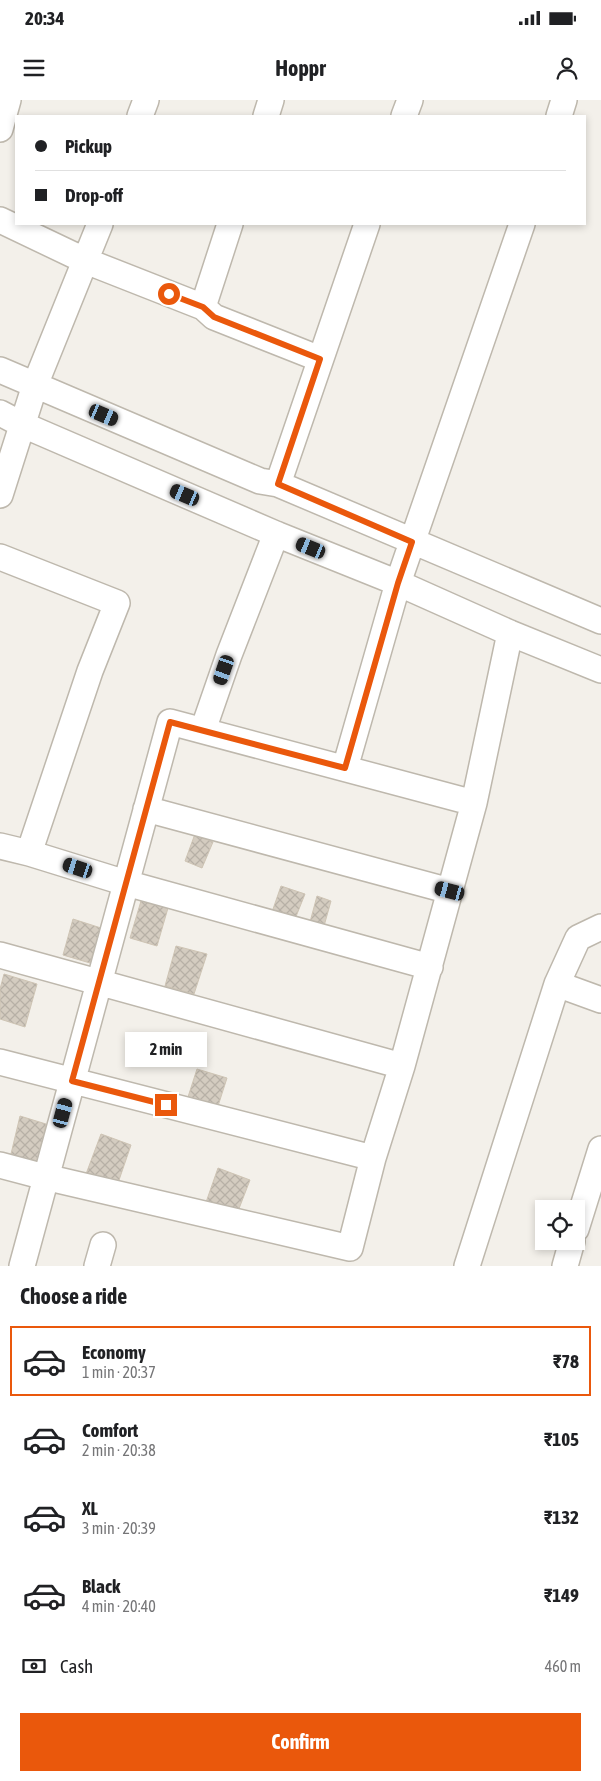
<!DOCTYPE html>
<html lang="en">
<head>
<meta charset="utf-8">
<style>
  body { margin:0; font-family:"Asap Condensed",sans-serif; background:#f6f6f6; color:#202124; height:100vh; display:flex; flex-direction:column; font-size:19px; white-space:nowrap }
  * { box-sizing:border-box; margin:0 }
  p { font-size:16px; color:#757577 }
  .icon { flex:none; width:28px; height:28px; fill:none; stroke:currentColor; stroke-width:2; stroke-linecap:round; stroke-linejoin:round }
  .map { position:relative; height:1166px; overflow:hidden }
  .side { display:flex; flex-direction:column; background:#fff; flex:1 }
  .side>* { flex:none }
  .top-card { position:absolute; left:15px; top:15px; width:571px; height:110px; border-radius:0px; box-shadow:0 2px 8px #0003; display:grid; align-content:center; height:110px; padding:0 20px; background:#fff }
  .controls { position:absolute; left:535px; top:1100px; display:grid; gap:10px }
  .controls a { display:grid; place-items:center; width:50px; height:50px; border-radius:0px; background:#fff; box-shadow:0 2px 8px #0003; font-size:25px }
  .end { position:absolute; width:22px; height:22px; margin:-11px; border:6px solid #ea580c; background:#fff; box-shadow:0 0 0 2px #fff }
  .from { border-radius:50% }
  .bubble { position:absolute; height:35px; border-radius:0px; background:#fff; box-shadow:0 2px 8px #0003; font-size:16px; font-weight:700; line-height:35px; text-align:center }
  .car { position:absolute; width:15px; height:30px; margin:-15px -8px; border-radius:6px; box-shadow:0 0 4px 1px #0007; background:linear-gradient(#222 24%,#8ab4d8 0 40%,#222 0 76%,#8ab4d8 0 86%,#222 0) }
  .top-card b { display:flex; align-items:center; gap:18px; height:48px; font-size:19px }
  .top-card b+b { border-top:1px solid #e0e0e0 }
  .top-card i { width:12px; height:12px; background:#202124 }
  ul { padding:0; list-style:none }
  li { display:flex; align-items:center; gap:15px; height:70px; margin:0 10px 8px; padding:0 10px; border:2px solid transparent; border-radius:0px }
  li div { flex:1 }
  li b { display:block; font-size:19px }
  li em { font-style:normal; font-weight:700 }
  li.current { border-color:#ea580c }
  li>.icon { width:45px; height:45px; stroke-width:1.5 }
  h2 { padding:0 20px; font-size:22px; line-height:60px }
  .pay { display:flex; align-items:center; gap:12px; height:55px; padding:0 20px; font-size:19px }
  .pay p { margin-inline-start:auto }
  .primary-button { display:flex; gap:10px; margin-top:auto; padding:10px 20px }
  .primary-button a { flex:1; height:58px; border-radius:0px; background:#ea580c; color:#fff; font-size:20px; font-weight:700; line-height:58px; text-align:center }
  .status { display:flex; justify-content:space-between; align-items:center; height:35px; padding:0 25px; background:#fff; direction:ltr }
  .status svg { height:14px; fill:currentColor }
  header { display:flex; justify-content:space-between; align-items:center; height:65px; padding:0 20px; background:#fff; font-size:22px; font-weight:700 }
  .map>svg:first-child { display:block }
  .building { fill:url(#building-cross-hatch); stroke:#cec4b4 }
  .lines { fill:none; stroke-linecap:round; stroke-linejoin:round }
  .minor-casing { stroke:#beb8ad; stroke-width:28 }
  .minor { stroke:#fff; stroke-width:25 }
  .route { stroke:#ea580c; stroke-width:6 }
</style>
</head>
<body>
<div class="status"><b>20:34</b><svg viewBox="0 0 49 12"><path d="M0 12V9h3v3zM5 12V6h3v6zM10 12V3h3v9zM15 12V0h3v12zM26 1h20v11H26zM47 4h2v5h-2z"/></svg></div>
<header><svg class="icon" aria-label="menu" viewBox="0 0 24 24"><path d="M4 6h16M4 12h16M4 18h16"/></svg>Hoppr<svg class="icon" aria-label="person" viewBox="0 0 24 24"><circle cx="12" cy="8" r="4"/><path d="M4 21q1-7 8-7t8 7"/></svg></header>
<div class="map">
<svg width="601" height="1166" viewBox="0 0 601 1166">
  <defs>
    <pattern id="building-cross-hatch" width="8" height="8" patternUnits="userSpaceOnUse" patternTransform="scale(1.25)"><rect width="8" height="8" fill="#d4ccc0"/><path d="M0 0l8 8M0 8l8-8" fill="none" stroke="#b7b0a6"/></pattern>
  </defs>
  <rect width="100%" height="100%" fill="#f3f0ea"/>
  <path class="building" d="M 195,734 L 213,742 L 202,768 L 185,761 Z
    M 281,786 L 305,794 L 295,819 L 272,812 Z
    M 317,796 L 331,801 L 324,826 L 310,822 Z
    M 141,801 L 168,808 L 157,846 L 130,838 Z
    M 73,819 L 101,828 L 90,863 L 63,855 Z
    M 176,846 L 207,854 L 194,894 L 165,886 Z
    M 4,874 L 37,884 L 25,927 L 0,919 L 0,889 Z
    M 197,969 L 227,978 L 218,1006 L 188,997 Z
    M 20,1016 L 46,1024 L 37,1063 L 11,1054 Z
    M 101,1034 L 131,1045 L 117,1086 L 86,1074 Z
    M 218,1068 L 250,1080 L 235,1119 L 204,1108 Z"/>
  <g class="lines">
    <defs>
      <path id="minor" d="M 140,16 L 146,0
        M 266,16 L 271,0
        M 404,16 L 410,0
        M 559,16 L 564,0
        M 0,29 L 8,0
        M 0,120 L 86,161 L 203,207 L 214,217 L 320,259
        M 203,207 L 230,124
        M 0,270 L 260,381 L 278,384 L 601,521
        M 0,313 L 21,324 L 276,434 L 398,483 L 510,533 L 601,570
        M 278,384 L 367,124
        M 0,395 L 35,285 L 100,124
        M 0,457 L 117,503 L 90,571 L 29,753
        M 203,630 L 229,555 L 276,434
        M 345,668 L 398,483 L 522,124
        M 474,703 L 510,533
        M 146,709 L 450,791
        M 0,746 L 29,753 L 126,783 L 430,867
        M 0,855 L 402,966
        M 557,884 L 601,900
        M 0,962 L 373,1058 L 350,1148 L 45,1077 L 0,1065
        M 576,1129 L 601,1049
        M 22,1166 L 170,622 L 474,703 L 402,966 L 373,1058
        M 97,1166 L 103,1145
        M 467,1166 L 557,884 L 578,838 L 601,827
        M 565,1166 L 572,1141"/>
    </defs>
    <use href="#minor" class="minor-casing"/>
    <use href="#minor" class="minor"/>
  </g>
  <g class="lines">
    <path class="route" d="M 166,1005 L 72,981 L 170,622 L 345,668 L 398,483 L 412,442 L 278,384 L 320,259 L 214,217 L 203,207 L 169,194"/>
  </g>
</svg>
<div class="controls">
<a><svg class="icon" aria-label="locate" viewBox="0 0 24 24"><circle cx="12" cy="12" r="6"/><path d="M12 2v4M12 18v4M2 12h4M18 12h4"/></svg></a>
</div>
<i class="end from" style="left:169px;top:194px"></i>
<i class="end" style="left:166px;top:1005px"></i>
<div class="bubble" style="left:125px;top:932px;width:82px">2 min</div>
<i class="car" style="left:104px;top:315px;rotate:113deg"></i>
<i class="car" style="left:185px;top:395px;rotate:293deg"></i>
<i class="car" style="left:311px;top:448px;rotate:292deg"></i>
<i class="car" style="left:224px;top:570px;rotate:199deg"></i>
<i class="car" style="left:78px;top:768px;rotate:288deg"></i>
<i class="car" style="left:450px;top:791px;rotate:285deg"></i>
<i class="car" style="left:63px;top:1013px;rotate:15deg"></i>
<div class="top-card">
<b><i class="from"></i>Pickup</b>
<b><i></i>Drop-off</b>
</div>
</div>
<section class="side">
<h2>Choose a ride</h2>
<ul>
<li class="current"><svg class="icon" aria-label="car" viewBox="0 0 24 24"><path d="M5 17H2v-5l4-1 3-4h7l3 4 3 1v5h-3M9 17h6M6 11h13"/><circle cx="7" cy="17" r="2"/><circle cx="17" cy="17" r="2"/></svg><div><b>Economy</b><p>1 min · 20:37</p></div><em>₹78</em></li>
<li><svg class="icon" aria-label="car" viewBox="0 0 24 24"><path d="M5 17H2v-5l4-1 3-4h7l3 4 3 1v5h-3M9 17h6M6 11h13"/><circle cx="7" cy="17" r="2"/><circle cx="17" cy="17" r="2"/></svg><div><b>Comfort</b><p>2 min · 20:38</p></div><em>₹105</em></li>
<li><svg class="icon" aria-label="car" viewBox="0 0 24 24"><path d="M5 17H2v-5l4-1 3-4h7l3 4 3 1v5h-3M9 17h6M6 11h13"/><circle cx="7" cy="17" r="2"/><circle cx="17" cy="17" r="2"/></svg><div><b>XL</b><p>3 min · 20:39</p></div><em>₹132</em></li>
<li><svg class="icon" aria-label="car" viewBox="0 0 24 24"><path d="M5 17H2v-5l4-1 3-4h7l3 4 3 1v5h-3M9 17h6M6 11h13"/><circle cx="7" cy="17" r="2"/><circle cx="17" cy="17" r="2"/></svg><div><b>Black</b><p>4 min · 20:40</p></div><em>₹149</em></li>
</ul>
<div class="pay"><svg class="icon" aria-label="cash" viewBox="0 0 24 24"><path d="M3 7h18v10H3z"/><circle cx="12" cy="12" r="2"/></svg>Cash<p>460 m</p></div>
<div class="primary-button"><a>Confirm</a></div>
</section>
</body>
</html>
